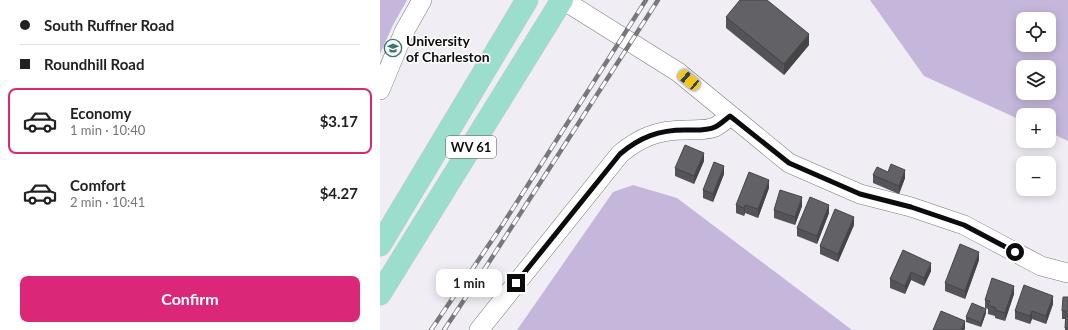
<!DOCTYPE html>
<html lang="en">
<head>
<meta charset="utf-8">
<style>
  body { margin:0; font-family:Lato,sans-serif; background:#f6f6f6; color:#222; height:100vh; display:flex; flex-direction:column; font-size:15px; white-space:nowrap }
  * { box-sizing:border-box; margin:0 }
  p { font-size:13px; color:#767676 }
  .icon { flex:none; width:22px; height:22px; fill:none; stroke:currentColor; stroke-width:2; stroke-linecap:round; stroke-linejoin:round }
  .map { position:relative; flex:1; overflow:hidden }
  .side { display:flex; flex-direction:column; background:#fff; width:380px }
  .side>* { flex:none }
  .hud { display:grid; align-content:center; height:88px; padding:0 20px; background:#fff }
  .buttons { position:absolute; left:636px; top:12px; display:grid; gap:8px }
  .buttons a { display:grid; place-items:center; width:40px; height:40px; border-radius:8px; background:#fff; box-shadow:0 2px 10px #0003; font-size:20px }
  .end { position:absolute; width:18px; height:18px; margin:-9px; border:5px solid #0c0c0e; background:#fff; box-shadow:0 0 0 2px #fff }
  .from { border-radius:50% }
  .bubble { position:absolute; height:28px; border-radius:8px; background:#fff; box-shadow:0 2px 10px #0003; font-size:13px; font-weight:700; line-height:28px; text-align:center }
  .car { position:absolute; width:12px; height:24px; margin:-12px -6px; border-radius:5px; box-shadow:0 0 3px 1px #0007; background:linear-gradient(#f5c518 24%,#345 0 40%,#f5c518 0 76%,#345 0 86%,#f5c518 0) }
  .hud b { display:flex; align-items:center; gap:14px; height:38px; font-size:15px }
  .hud b+b { border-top:1px solid #e0e0e0 }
  .hud i { width:10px; height:10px; background:#222 }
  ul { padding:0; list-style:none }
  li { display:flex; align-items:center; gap:12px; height:66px; margin:0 8px 6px; padding:0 12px; border:2px solid transparent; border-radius:8px }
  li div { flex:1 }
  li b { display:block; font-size:15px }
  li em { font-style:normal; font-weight:700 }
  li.on { border-color:#db2777 }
  li>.icon { width:36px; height:36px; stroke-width:1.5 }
  .action { display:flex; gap:8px; margin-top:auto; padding:8px 20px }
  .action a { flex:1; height:46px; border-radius:8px; background:#db2777; color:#fff; font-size:16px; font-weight:700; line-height:46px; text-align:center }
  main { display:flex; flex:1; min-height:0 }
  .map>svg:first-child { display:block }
  .green { fill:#c4b7db; fill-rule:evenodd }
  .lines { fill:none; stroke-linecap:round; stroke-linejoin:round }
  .minor-casing { stroke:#7a787d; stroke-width:20 }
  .major-casing { stroke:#cacaca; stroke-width:23 }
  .minor { stroke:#fff; stroke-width:19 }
  .major { stroke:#9bdece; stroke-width:22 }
  .rail-casing { stroke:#78777b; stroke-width:4.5 }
  .rail { stroke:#fff; stroke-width:3; stroke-dasharray:9; stroke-linecap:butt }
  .wall { fill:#545358 }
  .shaded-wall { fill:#454447 }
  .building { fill:#626166; stroke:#454447 }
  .route { stroke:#0c0c0e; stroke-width:5 }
  .labels { text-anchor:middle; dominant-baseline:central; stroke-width:3; stroke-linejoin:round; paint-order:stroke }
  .shield { fill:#fff; stroke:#555556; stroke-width:1 }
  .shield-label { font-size:13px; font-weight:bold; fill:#0c0c0e }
  .poi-label { font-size:14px; font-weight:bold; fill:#0c0c0e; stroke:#fff; text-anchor:start }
</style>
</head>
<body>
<main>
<section class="side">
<div class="hud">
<b><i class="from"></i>South Ruffner Road</b>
<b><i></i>Roundhill Road</b>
</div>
<ul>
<li class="on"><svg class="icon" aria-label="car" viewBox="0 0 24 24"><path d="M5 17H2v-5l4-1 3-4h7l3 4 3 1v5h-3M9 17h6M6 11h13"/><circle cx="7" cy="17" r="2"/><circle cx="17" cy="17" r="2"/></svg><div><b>Economy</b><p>1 min · 10:40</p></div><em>$3.17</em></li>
<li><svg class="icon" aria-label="car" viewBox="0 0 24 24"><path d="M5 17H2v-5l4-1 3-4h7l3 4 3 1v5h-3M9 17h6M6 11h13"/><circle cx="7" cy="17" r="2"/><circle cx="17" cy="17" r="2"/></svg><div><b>Comfort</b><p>2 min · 10:41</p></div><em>$4.27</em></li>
</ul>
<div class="action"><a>Confirm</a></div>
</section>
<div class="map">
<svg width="688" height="330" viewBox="0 0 688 330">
  <rect width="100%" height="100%" fill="#f0eef4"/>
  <path class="green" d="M 0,0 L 27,0 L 13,25 L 0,54 Z
    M 490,0 L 688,0 L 688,141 L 669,132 L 669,115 L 643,115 L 643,121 L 544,76 ZM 643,19 L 669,19 L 669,45 L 643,45 ZM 643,67 L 669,67 L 669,93 L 643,93 Z
    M 253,185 L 297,198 L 472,330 L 137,330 L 233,192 Z"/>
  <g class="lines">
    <defs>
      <path id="minor" d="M 183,0 L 298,72 L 409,163 L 480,194 L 531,207 L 584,225 L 661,266 L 688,273
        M 0,90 L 24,32 L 42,0
        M 99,330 L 240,154 C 260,137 279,130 305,130 C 315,129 326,131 335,127 C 341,124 346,119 350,116"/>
      <path id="major" d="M 0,245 L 147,0
        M 0,294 L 182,0"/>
    </defs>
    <use href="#minor" class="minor-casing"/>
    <use href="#major" class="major-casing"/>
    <use href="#minor" class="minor"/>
    <use href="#major" class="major"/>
    <defs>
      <path id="rail" d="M 51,330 L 123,224 L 266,0
        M 64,330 L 102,273 L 278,0"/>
    </defs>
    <use href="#rail" class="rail-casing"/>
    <use href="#rail" class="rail"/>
  </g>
  <path class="wall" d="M 346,17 L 429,45 L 404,75 L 346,28 Z
    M 324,161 L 314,184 L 295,176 L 295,168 Z
    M 508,172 L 525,178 L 519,194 L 493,183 L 493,175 Z
    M 344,174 L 333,202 L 323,198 L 323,190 Z
    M 389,188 L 378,218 L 365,213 L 364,216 L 356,213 L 356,205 Z
    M 422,206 L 415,225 L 394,218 L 394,210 Z
    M 449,213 L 437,244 L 417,236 L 417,228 Z
    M 474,225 L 458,262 L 440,254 L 440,246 Z
    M 523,250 L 551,271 L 544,286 L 531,280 L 525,294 L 510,288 L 510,279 Z
    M 599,260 L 585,299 L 565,291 L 565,283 Z
    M 634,294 L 625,321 L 615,318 L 615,316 L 608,314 L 608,309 L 605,308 L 605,300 Z
    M 688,297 L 688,330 L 685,330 L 685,319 L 682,319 L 682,311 Z
    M 673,304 L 666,324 L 652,319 L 650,324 L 635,319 L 635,311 Z
    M 606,313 L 601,327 L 586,322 L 586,317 Z"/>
  <path class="shaded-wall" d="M 429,34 L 429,45 L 404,75 L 404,64 Z
    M 324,153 L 324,161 L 314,184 L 314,176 Z
    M 344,166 L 344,174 L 333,202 L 333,194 Z
    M 525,170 L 525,178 L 519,194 L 519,186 Z
    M 389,180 L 389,188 L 378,218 L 378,209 Z
    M 422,197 L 422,206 L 415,225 L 415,217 Z
    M 365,205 L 365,213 L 364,216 L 364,208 Z
    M 449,205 L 449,213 L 437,244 L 437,236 Z
    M 474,217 L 474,225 L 458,262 L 458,254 Z
    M 599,252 L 599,260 L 585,299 L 585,291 Z
    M 551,263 L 551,271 L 544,286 L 544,278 Z
    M 531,272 L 531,280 L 525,294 L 525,286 Z
    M 634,286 L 634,294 L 625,321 L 625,313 Z
    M 673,296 L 673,304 L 666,324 L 666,316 Z
    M 606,309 L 606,313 L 601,327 L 601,323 Z
    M 652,311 L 652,319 L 650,324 L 650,316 Z
    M 585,321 L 585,329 L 584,330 L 581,330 Z"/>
  <path class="building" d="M 360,0 L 387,0 L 429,34 L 404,64 L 346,17 Z
    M 305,145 L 324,153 L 314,176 L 295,168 Z
    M 334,162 L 344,166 L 333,194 L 323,190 Z
    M 511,164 L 525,170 L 519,186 L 493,175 L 497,167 L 508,172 Z
    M 369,172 L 389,180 L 378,209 L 365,205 L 364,208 L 356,205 Z
    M 400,190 L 422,197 L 415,217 L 394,210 Z
    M 430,197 L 449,205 L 437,236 L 417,228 Z
    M 455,209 L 474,217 L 458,254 L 440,246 Z
    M 580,244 L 599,252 L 585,291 L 565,283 Z
    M 523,250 L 551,263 L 544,278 L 531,272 L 525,286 L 510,279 Z
    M 612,278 L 634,286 L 625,313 L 615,310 L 616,308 L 608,305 L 610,301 L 605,300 Z
    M 644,285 L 673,296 L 666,316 L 652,311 L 650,316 L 635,311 Z
    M 683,297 L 688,297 L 688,328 L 685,328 L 686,311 L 682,311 Z
    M 592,303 L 606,309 L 601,323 L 586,317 Z
    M 561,311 L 585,321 L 581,329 L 583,330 L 553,330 Z"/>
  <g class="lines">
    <path class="route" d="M 136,283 L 240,154 C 260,137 279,130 305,130 C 315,130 327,131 335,127 C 341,124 346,119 350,116 L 409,163 L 480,194 L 531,207 L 584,225 L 635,252"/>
  </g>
  <defs>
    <symbol id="university-ring" viewBox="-11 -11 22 22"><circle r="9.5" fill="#fff" stroke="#387969" stroke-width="1.5"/><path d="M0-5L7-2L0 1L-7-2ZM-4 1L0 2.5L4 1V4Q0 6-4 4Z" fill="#387969"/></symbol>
  </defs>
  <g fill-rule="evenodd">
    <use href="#university-ring" x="3" y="38" width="20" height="20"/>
  </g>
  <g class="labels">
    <rect class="shield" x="66" y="136" width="50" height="22" rx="3"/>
    <g class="shield-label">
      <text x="91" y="147">WV 61</text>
    </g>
    <g class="poi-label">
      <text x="26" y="40">University<tspan x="26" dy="16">of Charleston</tspan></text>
    </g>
  </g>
</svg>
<div class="buttons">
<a><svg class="icon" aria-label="locate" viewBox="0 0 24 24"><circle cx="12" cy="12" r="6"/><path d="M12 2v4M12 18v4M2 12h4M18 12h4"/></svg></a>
<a><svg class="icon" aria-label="layers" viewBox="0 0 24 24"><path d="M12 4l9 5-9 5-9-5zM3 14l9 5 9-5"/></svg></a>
<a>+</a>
<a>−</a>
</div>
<i class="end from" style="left:635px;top:252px"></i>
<i class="end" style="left:136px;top:283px"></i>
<div class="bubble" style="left:56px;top:269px;width:66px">1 min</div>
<i class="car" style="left:309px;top:80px;rotate:310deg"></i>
</div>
</main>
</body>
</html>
